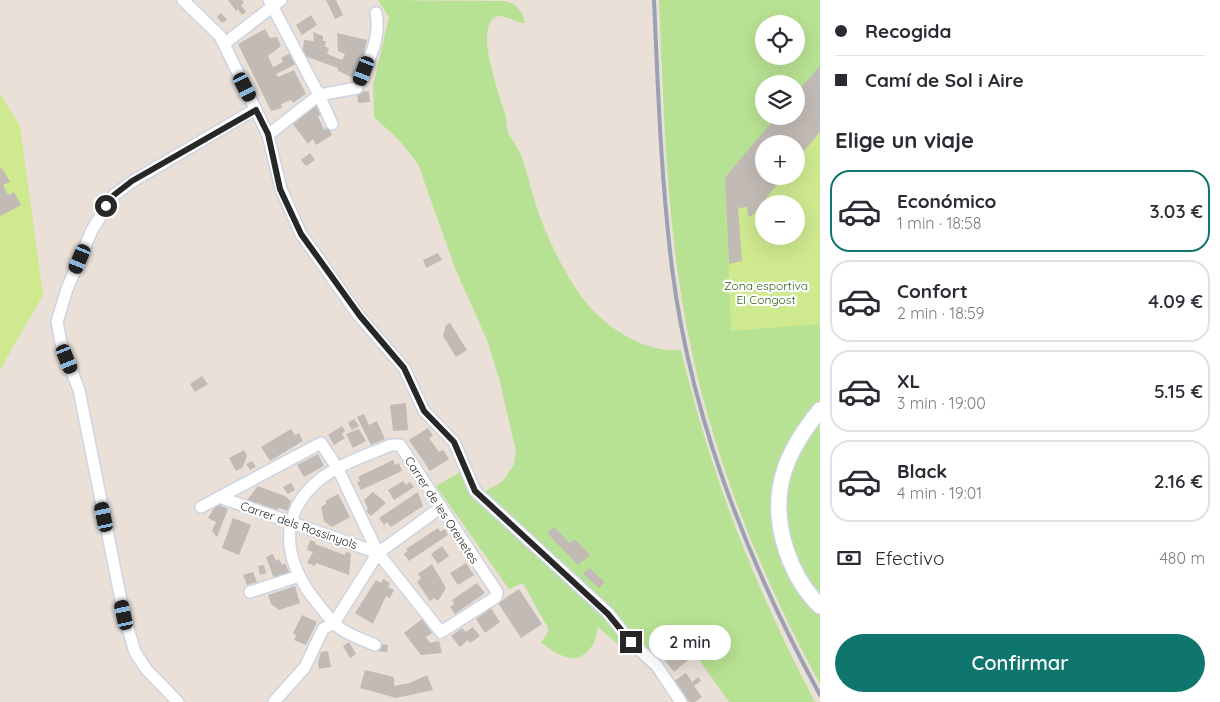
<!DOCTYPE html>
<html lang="es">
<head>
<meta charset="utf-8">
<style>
  body { margin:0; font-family:Quicksand,sans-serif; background:#f2f2f3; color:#2b2b33; height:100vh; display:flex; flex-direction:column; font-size:19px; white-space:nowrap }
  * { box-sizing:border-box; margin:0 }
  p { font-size:16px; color:#7c7c81 }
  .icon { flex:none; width:28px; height:28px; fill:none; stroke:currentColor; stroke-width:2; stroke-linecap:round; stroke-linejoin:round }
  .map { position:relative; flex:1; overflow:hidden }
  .details { display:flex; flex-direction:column; background:#fff; width:400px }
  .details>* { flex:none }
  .guide { display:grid; align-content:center; height:110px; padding:0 15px; background:#fff }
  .tools { position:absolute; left:755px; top:15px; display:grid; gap:10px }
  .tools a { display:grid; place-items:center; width:50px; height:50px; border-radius:50%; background:#fff; box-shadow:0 5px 20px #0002; font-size:25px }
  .end { position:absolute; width:22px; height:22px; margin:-11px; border:6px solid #272727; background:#fff; box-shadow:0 0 0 2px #fff }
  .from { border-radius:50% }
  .bubble { position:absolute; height:35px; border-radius:18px; background:#fff; box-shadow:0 5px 20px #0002; font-size:16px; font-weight:600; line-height:35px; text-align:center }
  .car { position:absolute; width:15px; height:30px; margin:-15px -8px; border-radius:6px; box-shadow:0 0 4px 1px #0007; background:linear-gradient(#222 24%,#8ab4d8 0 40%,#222 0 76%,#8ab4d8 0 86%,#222 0) }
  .guide b { display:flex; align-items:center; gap:18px; height:48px; font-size:19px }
  .guide b+b { border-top:1px solid #e1e1e2 }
  .guide i { width:12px; height:12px; background:#2b2b33 }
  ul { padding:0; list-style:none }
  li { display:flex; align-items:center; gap:15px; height:82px; margin:0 10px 8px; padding:0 5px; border:2px solid #e1e1e2; border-radius:20px }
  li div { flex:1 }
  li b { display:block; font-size:19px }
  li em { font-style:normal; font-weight:600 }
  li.selected { border-color:#0f766e }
  li>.icon { width:45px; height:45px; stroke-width:1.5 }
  h2 { padding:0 15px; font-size:22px; line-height:60px }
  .pay { display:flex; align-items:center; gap:12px; height:55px; padding:0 15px; font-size:19px }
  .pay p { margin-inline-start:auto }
  .cta { display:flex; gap:10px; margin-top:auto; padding:10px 15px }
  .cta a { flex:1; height:58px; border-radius:30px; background:#0f766e; color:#fff; font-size:20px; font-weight:600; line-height:58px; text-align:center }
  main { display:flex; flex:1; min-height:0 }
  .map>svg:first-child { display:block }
  .green { fill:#b8e293; fill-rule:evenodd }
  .pitch { fill:#cfe98f; fill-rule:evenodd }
  .building { fill:#c2bab5 }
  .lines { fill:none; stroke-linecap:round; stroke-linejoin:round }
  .minor-casing { stroke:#cdd4e1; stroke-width:14 }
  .tertiary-casing { stroke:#cdd4e1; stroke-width:18 }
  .minor { stroke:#fff; stroke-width:11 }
  .tertiary { stroke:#fff; stroke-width:15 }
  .rail { stroke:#9ba1b2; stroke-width:4 }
  .route { stroke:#272727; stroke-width:6 }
  .labels { text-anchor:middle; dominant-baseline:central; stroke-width:4.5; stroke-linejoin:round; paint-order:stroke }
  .park-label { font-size:12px; fill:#326219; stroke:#fff }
  .street-label { font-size:12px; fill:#272727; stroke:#fff }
</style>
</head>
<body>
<main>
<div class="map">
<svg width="820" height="702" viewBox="0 0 820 702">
  <rect width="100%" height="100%" fill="#eae0d8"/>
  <path class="green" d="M 378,0 L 504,1 C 516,3 523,11 525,23 C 513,24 501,8 491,21 C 478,40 500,95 506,117 C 507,122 506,127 508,132 C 512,141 519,149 522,158 C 528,174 531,190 536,205 C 545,234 566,277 584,300 C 607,328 643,353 681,350 C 710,474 756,590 815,702 L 729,702 L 683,637 L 653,660 C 627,656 618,644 598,627 C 596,633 596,641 592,646 C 577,669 557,654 541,643 L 549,630 L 523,583 L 509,589 L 436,486 L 469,467 L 484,492 L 502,482 L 514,465 L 516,451 L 500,382 L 487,340 L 455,268 L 418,164 L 400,141 L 374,117 L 373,86 L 389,17 Z
    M 659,0 L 820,0 L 820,684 C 759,572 711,453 687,328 C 666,220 664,109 659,0 ZM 764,24 L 796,24 L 796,56 L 764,56 ZM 764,84 L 796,84 L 796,116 L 764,116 ZM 764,144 L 796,144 L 796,176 L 764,176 ZM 764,204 L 796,204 L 796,236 L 764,236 Z"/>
  <path class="pitch" d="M 820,66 L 820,324 L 731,331 L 725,179 L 730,171 L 777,116 L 796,116 L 796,93 ZM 764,144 L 796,144 L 796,176 L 764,176 ZM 764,204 L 796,204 L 796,236 L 764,236 Z
    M 0,94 L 20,126 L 43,295 L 0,370 Z"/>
  <path class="building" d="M 228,0 L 242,0 L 244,3 L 241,5 L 246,12 L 242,15 L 238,9 L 236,11 Z
    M 326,0 L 336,0 L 343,15 L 335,19 Z
    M 221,13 L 227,20 L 222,23 L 217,17 Z
    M 311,15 L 317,25 L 302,35 L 296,25 Z
    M 265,29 L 270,38 L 277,37 L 281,46 L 268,56 L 273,67 L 283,62 L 281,58 L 288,54 L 292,55 L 296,64 L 276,74 L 278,77 L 294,70 L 306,94 L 293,103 L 291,100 L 281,104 L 282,108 L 271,111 L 238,44 Z
    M 313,32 L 323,36 L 323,41 L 326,41 L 325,47 L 329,48 L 327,54 L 342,60 L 345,54 L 338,51 L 337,33 L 367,40 L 362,65 L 359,64 L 356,79 L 338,71 L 338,68 L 302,55 L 304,40 L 314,41 Z
    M 820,66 L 820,132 L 796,160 L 796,144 L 764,144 L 764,176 L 784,176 L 751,217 L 748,215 L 747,207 L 738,208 L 742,261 L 729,264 L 725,179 L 730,171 L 777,116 L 796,116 L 796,93 Z
    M 369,91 L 370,102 L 358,103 L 357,92 Z
    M 316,103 L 322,115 L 318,116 L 324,130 L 328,126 L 332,135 L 316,145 L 313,139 L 308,144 L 292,123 Z
    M 310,153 L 315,160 L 306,166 L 301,160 Z
    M 2,168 L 10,182 L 3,185 L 8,195 L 14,192 L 21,205 L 0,216 L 0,169 Z
    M 438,253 L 442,260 L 426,268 L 423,260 Z
    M 450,323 L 467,350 L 456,357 L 443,336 L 446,325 Z
    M 202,376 L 208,384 L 195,392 L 190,384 Z
    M 406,403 L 408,430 L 393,431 L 390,405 Z
    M 364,414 L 369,425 L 377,421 L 385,439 L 371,445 L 357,417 Z
    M 354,419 L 359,426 L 352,430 L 348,423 Z
    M 342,426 L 345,431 L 342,434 L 345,438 L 334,445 L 328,435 Z
    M 428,428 L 433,436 L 429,438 L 439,452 L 443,450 L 449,459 L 430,471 L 409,440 Z
    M 291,429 L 295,435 L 299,433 L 303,441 L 270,461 L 261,447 Z
    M 359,429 L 366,441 L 353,448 L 346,434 Z
    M 244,450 L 247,455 L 243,467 L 236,471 L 229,458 Z
    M 318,454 L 324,466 L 304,477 L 297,465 Z
    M 393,460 L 395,465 L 399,463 L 402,471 L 361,490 L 357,482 L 360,481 L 358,477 Z
    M 252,461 L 256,467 L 250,470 L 246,464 Z
    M 403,481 L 406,485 L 410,482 L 414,487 L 394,500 L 388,490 Z
    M 291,483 L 295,490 L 288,494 L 283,487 Z
    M 258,486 L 285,496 L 291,501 L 288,511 L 279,508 L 278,510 L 247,500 Z
    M 373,492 L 386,503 L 371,516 L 366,511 L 368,509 L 364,500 Z
    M 418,492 L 423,506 L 391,527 L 387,522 L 384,525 L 379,518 Z
    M 338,494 L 350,517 L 332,527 L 324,521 L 321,507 L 327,503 L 325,501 Z
    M 217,504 L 228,509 L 217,537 L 212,531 L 216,522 L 208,518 Z
    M 233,518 L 251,525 L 239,555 L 222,548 Z
    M 554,527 L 570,543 L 575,539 L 590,555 L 578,565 L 547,533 Z
    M 438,528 L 440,532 L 445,529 L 448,535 L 409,561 L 404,554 L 408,551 L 406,549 Z
    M 310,540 L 316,542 L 315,544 L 345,555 L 346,552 L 351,553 L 349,575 L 316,563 L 315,566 L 307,563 L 313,552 L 307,550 Z
    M 442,546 L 449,556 L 438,564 L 431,554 Z
    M 273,554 L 276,561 L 279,559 L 282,565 L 285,563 L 289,572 L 274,578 L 266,557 Z
    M 466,563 L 474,575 L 458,585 L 450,573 Z
    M 432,564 L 446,588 L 438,601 L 434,598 L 430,601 L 417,582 L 421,578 L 418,574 Z
    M 264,565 L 266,573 L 260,575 L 258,566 Z
    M 589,568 L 605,582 L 599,588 L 583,574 Z
    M 253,572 L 257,582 L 247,585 L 243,575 Z
    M 383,579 L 390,583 L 388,587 L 394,590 L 390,598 L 386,596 L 373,624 L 355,613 L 376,580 L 381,583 Z
    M 477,583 L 485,593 L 455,614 L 450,607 L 454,604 L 452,600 Z
    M 295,586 L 300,603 L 279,610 L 271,604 L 268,595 Z
    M 519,589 L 542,624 L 521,638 L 498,603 Z
    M 491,608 L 500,622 L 485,633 L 476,619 Z
    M 302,615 L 317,622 L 306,645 L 294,640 L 296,635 L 293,633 Z
    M 422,619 L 432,633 L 426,637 L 430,643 L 439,641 L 442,653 L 421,655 L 404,633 Z
    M 473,627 L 480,636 L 470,643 L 468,640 L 460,647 L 451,636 L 462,628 L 466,632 Z
    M 349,642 L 356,654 L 350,658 L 343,646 Z
    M 379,644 L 388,645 L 387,652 L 378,651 Z
    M 675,644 L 688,660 L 674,672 L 661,656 Z
    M 328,651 L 331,667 L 319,669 L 318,663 L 321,652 Z
    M 365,670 L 394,677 L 394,686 L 410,683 L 427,675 L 433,690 L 396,698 L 360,688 Z
    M 686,673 L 692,682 L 698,677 L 701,681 L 694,686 L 702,697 L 695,702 L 689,702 L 674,681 Z"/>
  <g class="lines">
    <defs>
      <path id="minor" d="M 183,0 L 220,36 L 268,135 L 281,189 L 301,234 L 359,316 L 404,368 L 424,411 L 454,442 L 475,491 L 608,613 L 631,642 L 657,666 L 681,702
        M 269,0 L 319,95 L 332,124
        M 224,44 L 281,0
        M 268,135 L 319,95 L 357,88 C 366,65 382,39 376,13
        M 219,497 L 378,553
        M 201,507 L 321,443 L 338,469 L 378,553 L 441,632 L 496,597 L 497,592 L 400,445 L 391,445 C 368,455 339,464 319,480 C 275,517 285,564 318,604 C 325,612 332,623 341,629 C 351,636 364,640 375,645
        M 250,592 L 299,576
        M 178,702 L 146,669 L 135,652 L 124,615 L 79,390 L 61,343 L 57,322 L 67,289 L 92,230 L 114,195 L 133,181 L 256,109
        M 274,702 L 305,667 L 323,629 L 334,623 L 378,553 L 440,508"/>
      <path id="tertiary" d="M 820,410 C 801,433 784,459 780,489 C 774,529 791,578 820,606"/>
    </defs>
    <use href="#minor" class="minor-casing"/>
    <use href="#tertiary" class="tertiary-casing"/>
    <use href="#minor" class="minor"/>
    <use href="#tertiary" class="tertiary"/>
    <path class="rail" d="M 654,0 C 658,90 661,179 672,268 C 691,419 748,563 820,695"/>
  </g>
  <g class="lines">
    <path class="route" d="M 106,206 L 114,195 L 132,181 L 256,110 L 268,134 L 280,189 L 301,234 L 360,316 L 404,368 L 424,411 L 454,442 L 475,491 L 608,614 L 631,642"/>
  </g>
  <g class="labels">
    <g class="park-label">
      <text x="766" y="285">Zona esportiva<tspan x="766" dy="14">El Congost</tspan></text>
    </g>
    <g class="street-label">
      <text transform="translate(442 510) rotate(57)">Carrer de les Orenetes</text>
      <text transform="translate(299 525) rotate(19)">Carrer dels Rossinyols</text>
    </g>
  </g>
</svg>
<div class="tools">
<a><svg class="icon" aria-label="locate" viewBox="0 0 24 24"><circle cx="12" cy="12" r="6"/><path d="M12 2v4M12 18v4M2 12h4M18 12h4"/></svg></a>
<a><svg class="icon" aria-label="layers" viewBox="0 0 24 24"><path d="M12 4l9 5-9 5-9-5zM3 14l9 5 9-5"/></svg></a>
<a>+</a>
<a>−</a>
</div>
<i class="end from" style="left:106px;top:206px"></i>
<i class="end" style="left:631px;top:642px"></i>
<div class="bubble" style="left:649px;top:625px;width:82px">2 min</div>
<i class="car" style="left:364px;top:71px;rotate:201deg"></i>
<i class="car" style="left:245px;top:87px;rotate:153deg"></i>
<i class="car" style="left:80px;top:259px;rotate:203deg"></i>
<i class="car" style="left:67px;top:359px;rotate:158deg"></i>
<i class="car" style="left:104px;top:517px;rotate:348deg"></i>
<i class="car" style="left:124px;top:615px;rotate:348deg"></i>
</div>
<section class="details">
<div class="guide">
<b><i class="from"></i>Recogida</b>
<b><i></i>Camí de Sol i Aire</b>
</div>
<h2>Elige un viaje</h2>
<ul>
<li class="selected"><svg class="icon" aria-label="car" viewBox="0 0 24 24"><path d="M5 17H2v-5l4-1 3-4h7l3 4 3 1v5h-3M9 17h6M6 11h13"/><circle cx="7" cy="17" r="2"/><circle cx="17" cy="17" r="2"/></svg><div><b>Económico</b><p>1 min · 18:58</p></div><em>3.03 €</em></li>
<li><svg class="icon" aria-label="car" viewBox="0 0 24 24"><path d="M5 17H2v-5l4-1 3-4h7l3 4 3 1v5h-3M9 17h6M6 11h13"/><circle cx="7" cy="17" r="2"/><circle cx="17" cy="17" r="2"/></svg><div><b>Confort</b><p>2 min · 18:59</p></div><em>4.09 €</em></li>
<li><svg class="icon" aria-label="car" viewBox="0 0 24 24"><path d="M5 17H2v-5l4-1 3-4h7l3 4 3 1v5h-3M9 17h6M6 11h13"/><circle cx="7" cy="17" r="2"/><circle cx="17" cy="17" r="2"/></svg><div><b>XL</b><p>3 min · 19:00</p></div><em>5.15 €</em></li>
<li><svg class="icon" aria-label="car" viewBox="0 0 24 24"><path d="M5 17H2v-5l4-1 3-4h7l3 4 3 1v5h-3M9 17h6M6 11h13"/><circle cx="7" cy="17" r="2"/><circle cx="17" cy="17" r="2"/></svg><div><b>Black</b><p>4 min · 19:01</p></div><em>2.16 €</em></li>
</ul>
<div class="pay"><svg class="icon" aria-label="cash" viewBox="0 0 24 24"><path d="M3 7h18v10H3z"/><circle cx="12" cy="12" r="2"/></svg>Efectivo<p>480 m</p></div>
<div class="cta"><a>Confirmar</a></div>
</section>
</main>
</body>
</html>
